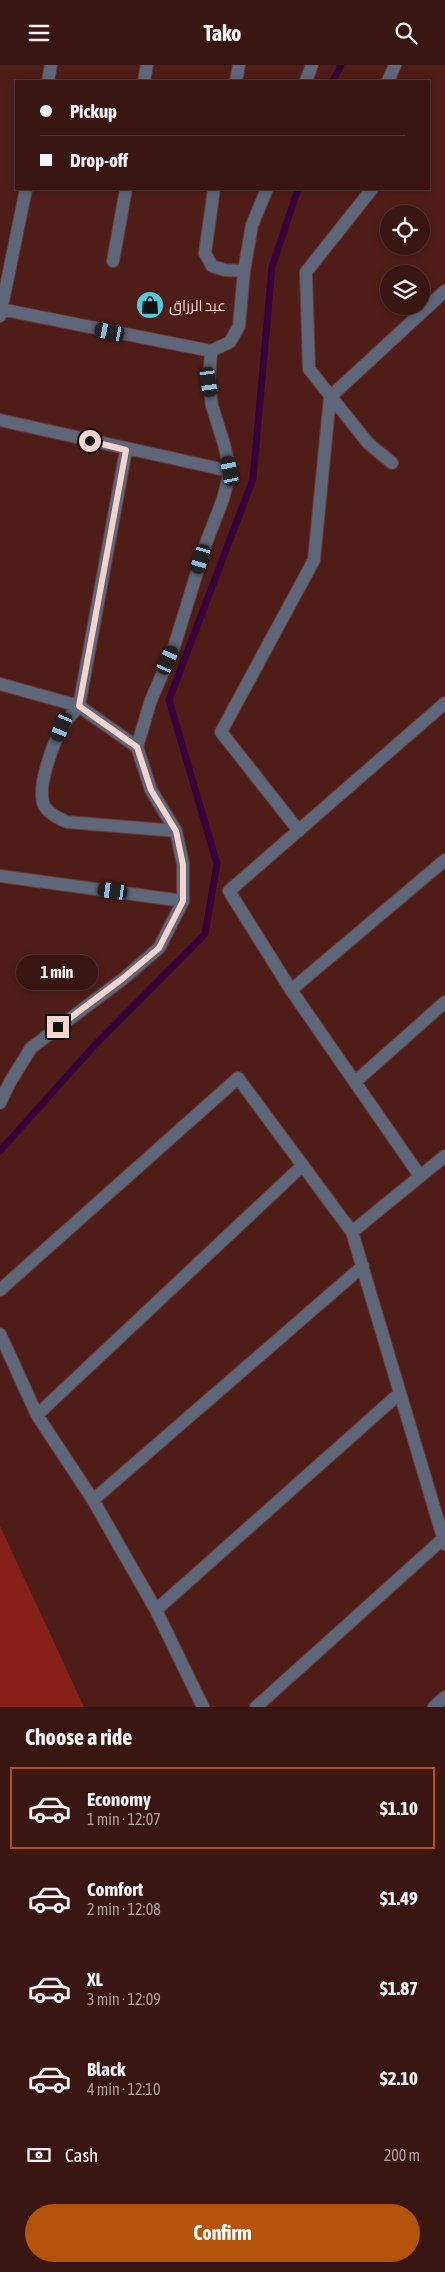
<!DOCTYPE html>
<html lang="en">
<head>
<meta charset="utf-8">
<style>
  body { margin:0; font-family:"Asap Condensed",Cairo,sans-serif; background:#411f1b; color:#f1f3f6; height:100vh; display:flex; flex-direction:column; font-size:19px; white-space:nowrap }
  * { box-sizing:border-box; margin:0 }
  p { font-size:16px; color:#ab9f9f }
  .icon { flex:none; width:28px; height:28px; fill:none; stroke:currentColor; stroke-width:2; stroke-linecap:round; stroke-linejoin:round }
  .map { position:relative; height:1642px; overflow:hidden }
  .sheet { display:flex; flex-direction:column; background:#3a1612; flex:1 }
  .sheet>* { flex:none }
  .banner { position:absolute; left:15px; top:15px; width:415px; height:110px; border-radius:0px; box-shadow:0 2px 8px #0003,0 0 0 1px #543532; display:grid; align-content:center; height:110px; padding:0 25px; background:#3a1612 }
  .fabs { position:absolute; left:380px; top:140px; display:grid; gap:10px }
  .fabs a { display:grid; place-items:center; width:50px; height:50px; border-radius:50%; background:#3a1612; box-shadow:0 2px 8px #0003,0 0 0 1px #543532; font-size:25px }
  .end { position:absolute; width:22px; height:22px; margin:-11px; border:6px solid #f4d3ce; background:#111; box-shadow:0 0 0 2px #111 }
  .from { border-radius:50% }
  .bubble { position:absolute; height:35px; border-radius:18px; background:#3a1612; box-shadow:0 2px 8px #0003,0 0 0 1px #543532; font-size:16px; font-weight:700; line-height:35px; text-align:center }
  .car { position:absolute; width:15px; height:30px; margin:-15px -8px; border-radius:6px; box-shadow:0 0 4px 1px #0007; background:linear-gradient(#222 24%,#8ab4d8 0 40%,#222 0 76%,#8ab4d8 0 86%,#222 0) }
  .banner b { display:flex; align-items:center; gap:18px; height:48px; font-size:19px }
  .banner b+b { border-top:1px solid #543532 }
  .banner i { width:12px; height:12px; background:#f1f3f6 }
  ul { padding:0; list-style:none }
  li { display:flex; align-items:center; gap:15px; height:82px; margin:0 10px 8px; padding:0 15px; border:2px solid transparent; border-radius:0px }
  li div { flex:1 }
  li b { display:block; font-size:19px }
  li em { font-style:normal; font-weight:700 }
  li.active { border-color:#b45309 }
  li>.icon { width:45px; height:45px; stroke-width:1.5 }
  h2 { padding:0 25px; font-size:22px; line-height:60px }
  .pay { display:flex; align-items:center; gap:12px; height:55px; padding:0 25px; font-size:19px }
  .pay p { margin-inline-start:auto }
  .primary-button { display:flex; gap:10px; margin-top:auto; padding:10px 25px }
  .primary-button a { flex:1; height:58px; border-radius:30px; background:#b45309; color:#fff; font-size:20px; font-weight:700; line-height:58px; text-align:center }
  header { display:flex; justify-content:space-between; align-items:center; height:65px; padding:0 25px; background:#3a1612; font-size:22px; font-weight:700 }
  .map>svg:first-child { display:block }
  .green { fill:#862019 }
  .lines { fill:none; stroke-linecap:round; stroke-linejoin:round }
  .stream { stroke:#380038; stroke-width:7 }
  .street-casing { stroke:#693a35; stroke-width:14 }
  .street { stroke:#5e667a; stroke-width:12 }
  .route { stroke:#f4d3ce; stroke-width:6 }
  .labels { text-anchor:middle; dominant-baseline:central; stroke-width:5; stroke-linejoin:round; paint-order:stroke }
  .poi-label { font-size:15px; fill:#f4d3ce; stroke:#4e1d18; text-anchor:start }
</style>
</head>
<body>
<header><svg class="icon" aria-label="menu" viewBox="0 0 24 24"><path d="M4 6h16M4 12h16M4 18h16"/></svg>Tako<svg class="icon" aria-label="search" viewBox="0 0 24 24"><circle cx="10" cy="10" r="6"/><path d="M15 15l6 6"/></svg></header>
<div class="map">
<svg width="445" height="1642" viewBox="0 0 445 1642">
  <rect width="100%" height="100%" fill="#4e1d18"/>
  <path class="green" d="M 0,1461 L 84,1642 L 0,1642 Z"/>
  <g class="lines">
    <path class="stream" d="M 333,16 L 341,0
      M 0,1086 L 93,982 L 205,869 L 217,799 L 169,635 L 253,414 L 272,202 L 298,124"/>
    <defs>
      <path id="street" d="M 48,16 L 51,0
        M 144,16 L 147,0
        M 236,16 L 239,0
        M 306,16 L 312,0
        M 388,16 L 395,0
        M 214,124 L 205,188 L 212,201 L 225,205 L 244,206
        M 372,124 L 306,207 L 309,304 L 368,378 L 392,398
        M 113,196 L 126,124
        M 0,244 L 211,286 L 230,277 L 239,261 L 244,206 L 252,160 L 267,124
        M 0,251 L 26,124
        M 0,355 L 230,406
        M 126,385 L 79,641 C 73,648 66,655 62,663 C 53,679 35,725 45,742 C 51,750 58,753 67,757 L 176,766
        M 0,619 L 79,641 L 137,682
        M 299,766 L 221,667 L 314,495 L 330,332 L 445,226
        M 0,811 L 183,836
        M 291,925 L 445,795
        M 355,1017 L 445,937
        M 0,1038 L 10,1017 L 31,983 L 123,914 L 159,883 L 183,836 L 183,799 L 176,766 L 151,725 L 137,682 L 151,635 L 174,582 L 206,478 L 223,434 L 230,406 L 224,379 L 212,341 L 209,317 L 211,286
        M 420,1111 L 291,925 L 229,826 L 445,638
        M 352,1167 L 445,1091
        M 0,1225 L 238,1013 L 352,1167 L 445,1479
        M 0,1269 L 37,1350 L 93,1435 L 156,1545 L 203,1642
        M 37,1350 L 303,1100
        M 93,1435 L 363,1201
        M 156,1545 L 400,1328
        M 256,1642 L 445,1472
        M 434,1642 L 445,1632"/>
    </defs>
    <use href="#street" class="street-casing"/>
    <use href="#street" class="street"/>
  </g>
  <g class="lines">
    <path class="route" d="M 58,962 L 122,914 L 159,883 L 183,836 L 183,800 L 176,766 L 151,725 L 137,682 L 79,641 L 126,385 L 90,376"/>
  </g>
  <defs>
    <symbol id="shop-disc" viewBox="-11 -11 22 22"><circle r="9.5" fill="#53cadc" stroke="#4e1d18"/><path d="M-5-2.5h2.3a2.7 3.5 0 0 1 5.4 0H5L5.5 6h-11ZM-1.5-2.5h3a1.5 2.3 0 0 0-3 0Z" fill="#111"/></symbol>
  </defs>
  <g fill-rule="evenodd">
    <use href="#shop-disc" x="134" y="224" width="32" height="32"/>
  </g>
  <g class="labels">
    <g class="poi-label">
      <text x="169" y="240">عبد الرزاق</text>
    </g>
  </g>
</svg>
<div class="fabs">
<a><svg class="icon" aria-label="locate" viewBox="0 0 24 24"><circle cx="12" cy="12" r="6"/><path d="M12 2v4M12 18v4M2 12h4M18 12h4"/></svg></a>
<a><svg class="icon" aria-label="layers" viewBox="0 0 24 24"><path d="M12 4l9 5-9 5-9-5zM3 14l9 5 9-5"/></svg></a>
</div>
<i class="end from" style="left:90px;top:376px"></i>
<i class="end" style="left:58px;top:962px"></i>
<div class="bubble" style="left:16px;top:890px;width:82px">1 min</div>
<i class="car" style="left:110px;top:267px;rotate:282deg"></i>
<i class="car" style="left:209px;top:317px;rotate:172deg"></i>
<i class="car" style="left:230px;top:406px;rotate:349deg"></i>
<i class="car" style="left:201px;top:494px;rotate:197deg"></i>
<i class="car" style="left:168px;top:595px;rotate:24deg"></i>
<i class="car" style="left:62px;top:662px;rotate:203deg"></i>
<i class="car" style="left:113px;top:826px;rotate:278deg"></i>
<div class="banner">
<b><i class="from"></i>Pickup</b>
<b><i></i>Drop-off</b>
</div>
</div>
<section class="sheet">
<h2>Choose a ride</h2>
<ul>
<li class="active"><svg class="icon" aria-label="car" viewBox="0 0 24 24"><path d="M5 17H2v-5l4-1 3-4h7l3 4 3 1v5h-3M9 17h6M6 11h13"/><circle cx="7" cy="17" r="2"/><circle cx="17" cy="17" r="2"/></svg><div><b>Economy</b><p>1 min · 12:07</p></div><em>$1.10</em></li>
<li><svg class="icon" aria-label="car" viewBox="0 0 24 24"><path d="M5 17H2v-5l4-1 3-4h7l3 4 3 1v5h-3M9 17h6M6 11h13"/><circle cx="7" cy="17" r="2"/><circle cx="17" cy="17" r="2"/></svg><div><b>Comfort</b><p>2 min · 12:08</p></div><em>$1.49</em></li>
<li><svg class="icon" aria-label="car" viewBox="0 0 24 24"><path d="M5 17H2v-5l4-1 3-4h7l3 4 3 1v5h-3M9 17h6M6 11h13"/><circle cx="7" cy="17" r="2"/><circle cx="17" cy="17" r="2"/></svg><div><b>XL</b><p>3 min · 12:09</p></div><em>$1.87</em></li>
<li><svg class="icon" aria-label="car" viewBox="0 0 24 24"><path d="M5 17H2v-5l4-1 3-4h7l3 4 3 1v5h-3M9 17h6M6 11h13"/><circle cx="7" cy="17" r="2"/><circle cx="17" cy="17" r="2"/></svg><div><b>Black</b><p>4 min · 12:10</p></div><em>$2.10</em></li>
</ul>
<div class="pay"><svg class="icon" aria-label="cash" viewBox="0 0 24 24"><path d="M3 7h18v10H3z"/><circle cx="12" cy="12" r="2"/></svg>Cash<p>200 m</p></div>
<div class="primary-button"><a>Confirm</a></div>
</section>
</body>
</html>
